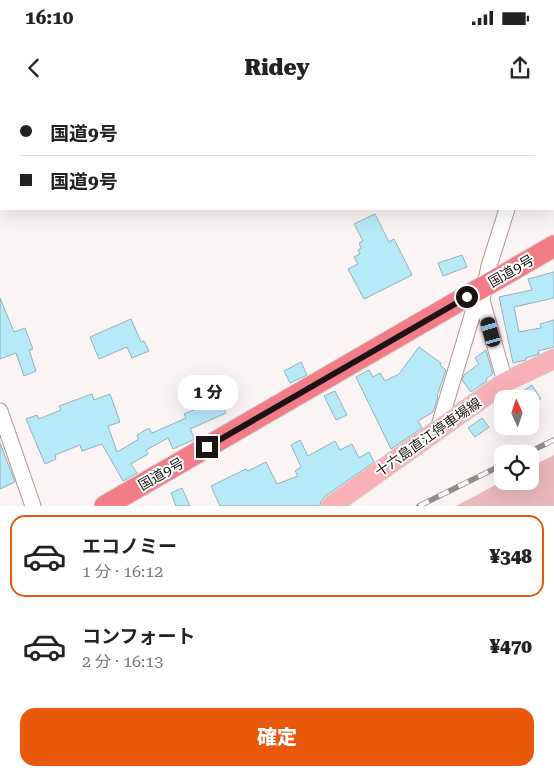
<!DOCTYPE html>
<html lang="ja">
<head>
<meta charset="utf-8">
<style>
  body { margin:0; font-family:"Roboto Serif","Noto Sans JP",serif; background:#f2f2f2; color:#222; height:100vh; display:flex; flex-direction:column; font-size:19px; white-space:nowrap }
  * { box-sizing:border-box; margin:0 }
  p { font-size:16px; color:#767676 }
  .icon { flex:none; width:28px; height:28px; fill:none; stroke:currentColor; stroke-width:2; stroke-linecap:round; stroke-linejoin:round }
  .map { position:relative; height:406px; overflow:hidden }
  .panel { display:flex; flex-direction:column; background:#fff; flex:1 }
  .panel>* { flex:none }
  .guide { position:absolute; left:0px; top:0px; width:555px; height:110px; box-shadow:0 5px 20px #0002; display:grid; align-content:center; height:110px; padding:0 20px; background:#fff }
  .needle { width:32px; rotate:357deg }
  .tools { position:absolute; left:494px; top:290px; display:grid; gap:10px }
  .tools a { display:grid; place-items:center; width:45px; height:45px; border-radius:10px; background:#fff; box-shadow:0 5px 20px #0002; font-size:25px }
  .end { position:absolute; width:22px; height:22px; margin:-11px; border:6px solid #1e1313; background:#fff; box-shadow:0 0 0 2px #fff }
  .from { border-radius:50% }
  .bubble { position:absolute; height:35px; border-radius:15px; background:#fff; box-shadow:0 5px 20px #0002; font-size:16px; font-weight:800; line-height:35px; text-align:center }
  .car { position:absolute; width:15px; height:30px; margin:-15px -8px; border-radius:6px; box-shadow:0 0 4px 1px #0007; background:linear-gradient(#222 24%,#8ab4d8 0 40%,#222 0 76%,#8ab4d8 0 86%,#222 0) }
  .guide b { display:flex; align-items:center; gap:18px; height:48px; font-size:19px }
  .guide b+b { border-top:1px solid #e0e0e0 }
  .guide i { width:12px; height:12px; background:#222 }
  ul { padding:9px 0 0; list-style:none }
  li { display:flex; align-items:center; gap:15px; height:82px; margin:0 10px 8px; padding:0 10px; border:2px solid transparent; border-radius:15px }
  li div { flex:1 }
  li b { display:block; font-size:19px }
  li em { font-style:normal; font-weight:800 }
  li.active { border-color:#ea580c }
  li>.icon { width:45px; height:45px; stroke-width:1.5 }
  .action { display:flex; gap:10px; margin-top:auto; padding:10px 20px }
  .action a { flex:1; height:58px; border-radius:15px; background:#ea580c; color:#fff; font-size:20px; font-weight:800; line-height:58px; text-align:center }
  .status { display:flex; justify-content:space-between; align-items:center; height:35px; padding:0 25px; background:#fff; direction:ltr }
  .status svg { height:14px; fill:currentColor }
  header { display:flex; justify-content:space-between; align-items:center; height:65px; padding:0 20px; background:#fff; font-size:22px; font-weight:800 }
  .map>svg:first-child { display:block }
  .forest { fill:#ebb9ba }
  .building { fill:#b6eaf9; stroke:#92b1ba }
  .lines { fill:none; stroke-linecap:round; stroke-linejoin:round }
  .minor-casing { stroke:#b29495; stroke-width:17 }
  .major-casing { stroke:#d2d0d0; stroke-width:21 }
  .highway-casing { stroke:#d2d0d0; stroke-width:23 }
  .minor { stroke:#fff; stroke-width:15 }
  .major { stroke:#f8b1b6; stroke-width:19 }
  .highway { stroke:#f37d86; stroke-width:21 }
  .rail-casing { stroke:#938a8a; stroke-width:5.5 }
  .rail { stroke:#fff; stroke-width:4; stroke-dasharray:11; stroke-linecap:butt }
  .route { stroke:#1e1313; stroke-width:6 }
  .labels { text-anchor:middle; dominant-baseline:central; stroke-width:4; stroke-linejoin:round; paint-order:stroke }
  .street-label { font-size:14px; fill:#1e1313; stroke:#fff }
</style>
</head>
<body>
<div class="status"><b>16:10</b><svg viewBox="0 0 49 12"><path d="M0 12V9h3v3zM5 12V6h3v6zM10 12V3h3v9zM15 12V0h3v12zM26 1h20v11H26zM47 4h2v5h-2z"/></svg></div>
<header><svg class="icon" aria-label="back" viewBox="0 0 24 24"><path d="M15 5l-7 7 7 7"/></svg>Ridey<svg class="icon" aria-label="share" viewBox="0 0 24 24"><path d="M12 15V3M7 8l5-5 5 5M5 13v7h14v-7"/></svg></header>
<div class="map">
<svg width="554" height="406" viewBox="0 0 554 406">
  <rect width="100%" height="100%" fill="#fbf4f4"/>
  <path class="forest" d="M 554,355 L 554,406 L 456,406 L 503,381 L 530,381 L 530,367 Z"/>
  <path class="building" d="M 375,114 L 389,142 L 394,139 L 412,175 L 364,199 L 348,169 L 358,164 L 354,157 L 360,154 L 358,150 L 361,148 L 359,143 L 363,141 L 354,124 Z
    M 462,155 L 467,167 L 443,176 L 438,163 Z
    M 554,172 L 554,198 L 514,207 L 519,232 L 541,228 L 540,224 L 554,220 L 554,247 L 538,251 L 539,254 L 526,258 L 526,260 L 513,263 L 499,197 L 532,190 L 528,179 Z
    M 0,198 L 14,232 L 25,228 L 33,249 L 29,250 L 36,271 L 24,276 L 16,253 L 0,259 Z
    M 131,219 L 141,242 L 144,241 L 149,251 L 132,258 L 127,247 L 99,259 L 90,237 Z
    M 419,247 L 441,263 L 440,265 L 446,270 L 437,296 L 438,297 L 433,312 L 418,321 L 422,328 L 391,349 L 356,277 L 369,270 L 373,277 L 380,273 L 385,281 L 399,274 Z
    M 486,250 L 493,274 L 486,279 L 487,281 L 471,292 L 462,280 L 464,275 L 479,264 L 475,258 Z
    M 301,262 L 307,275 L 290,283 L 284,271 Z
    M 532,285 L 541,299 L 511,299 Z
    M 335,291 L 347,315 L 336,320 L 324,296 Z
    M 92,294 L 94,300 L 110,294 L 120,322 L 108,326 L 117,352 L 139,339 L 137,335 L 149,328 L 152,333 L 186,318 L 184,314 L 220,299 L 226,313 L 190,329 L 195,339 L 173,349 L 168,338 L 146,350 L 148,354 L 131,364 L 137,373 L 123,381 L 102,344 L 82,351 L 80,345 L 55,355 L 56,359 L 45,364 L 26,319 L 37,315 L 39,319 L 61,310 L 59,306 Z
    M 482,318 L 489,327 L 475,337 L 468,328 Z
    M 300,340 L 308,356 L 335,341 L 340,350 L 352,344 L 359,358 L 369,352 L 374,362 L 324,397 L 321,401 L 320,406 L 220,406 L 211,386 L 246,369 L 248,371 L 266,362 L 277,384 L 298,376 L 295,371 L 301,367 L 291,345 Z
    M 0,343 L 15,382 L 0,389 Z
    M 182,388 L 190,406 L 176,406 L 171,393 Z"/>
  <g class="lines">
    <defs>
      <path id="minor" d="M 458,0 L 458,1
        M 540,1 L 540,0
        M 505,282 L 482,200 L 489,166 L 507,109
        M 0,311 L 33,406
        M 438,329 L 475,206 L 482,200"/>
      <path id="major" d="M 331,406 L 505,282 L 554,259"/>
      <path id="highway" d="M 105,406 L 554,146"/>
    </defs>
    <use href="#minor" class="minor-casing"/>
    <use href="#major" class="major-casing"/>
    <use href="#highway" class="highway-casing"/>
    <use href="#minor" class="minor"/>
    <use href="#major" class="major"/>
    <use href="#highway" class="highway"/>
    <defs>
      <path id="rail" d="M 525,354 L 554,340
        M 419,406 L 502,365"/>
    </defs>
    <use href="#rail" class="rail-casing"/>
    <use href="#rail" class="rail"/>
  </g>
  <g class="lines">
    <path class="route" d="M 207,347 L 467,197"/>
  </g>
  <g class="labels">
    <g class="street-label">
      <text transform="translate(511 171) rotate(-30)">国道9号</text>
      <text transform="translate(428 337) rotate(-35)">十六島直江停車場線</text>
      <text transform="translate(161 374) rotate(-30)">国道9号</text>
    </g>
  </g>
</svg>
<div class="tools">
<a><svg class="needle" viewBox="-14 -14 28 28"><path d="M0-13l5 13h-10z" fill="#e53935"/><path d="M0 13l5-13h-10z" fill="#767676"/></svg></a>
<a><svg class="icon" aria-label="locate" viewBox="0 0 24 24"><circle cx="12" cy="12" r="6"/><path d="M12 2v4M12 18v4M2 12h4M18 12h4"/></svg></a>
</div>
<i class="end from" style="left:467px;top:197px"></i>
<i class="end" style="left:207px;top:347px"></i>
<div class="bubble" style="left:178px;top:275px;width:60px">1 分</div>
<i class="car" style="left:491px;top:232px;rotate:344deg"></i>
<div class="guide">
<b><i class="from"></i>国道9号</b>
<b><i></i>国道9号</b>
</div>
</div>
<section class="panel">
<ul>
<li class="active"><svg class="icon" aria-label="car" viewBox="0 0 24 24"><path d="M5 17H2v-5l4-1 3-4h7l3 4 3 1v5h-3M9 17h6M6 11h13"/><circle cx="7" cy="17" r="2"/><circle cx="17" cy="17" r="2"/></svg><div><b>エコノミー</b><p>1 分 · 16:12</p></div><em>¥348</em></li>
<li><svg class="icon" aria-label="car" viewBox="0 0 24 24"><path d="M5 17H2v-5l4-1 3-4h7l3 4 3 1v5h-3M9 17h6M6 11h13"/><circle cx="7" cy="17" r="2"/><circle cx="17" cy="17" r="2"/></svg><div><b>コンフォート</b><p>2 分 · 16:13</p></div><em>¥470</em></li>
</ul>
<div class="action"><a>確定</a></div>
</section>
</body>
</html>
